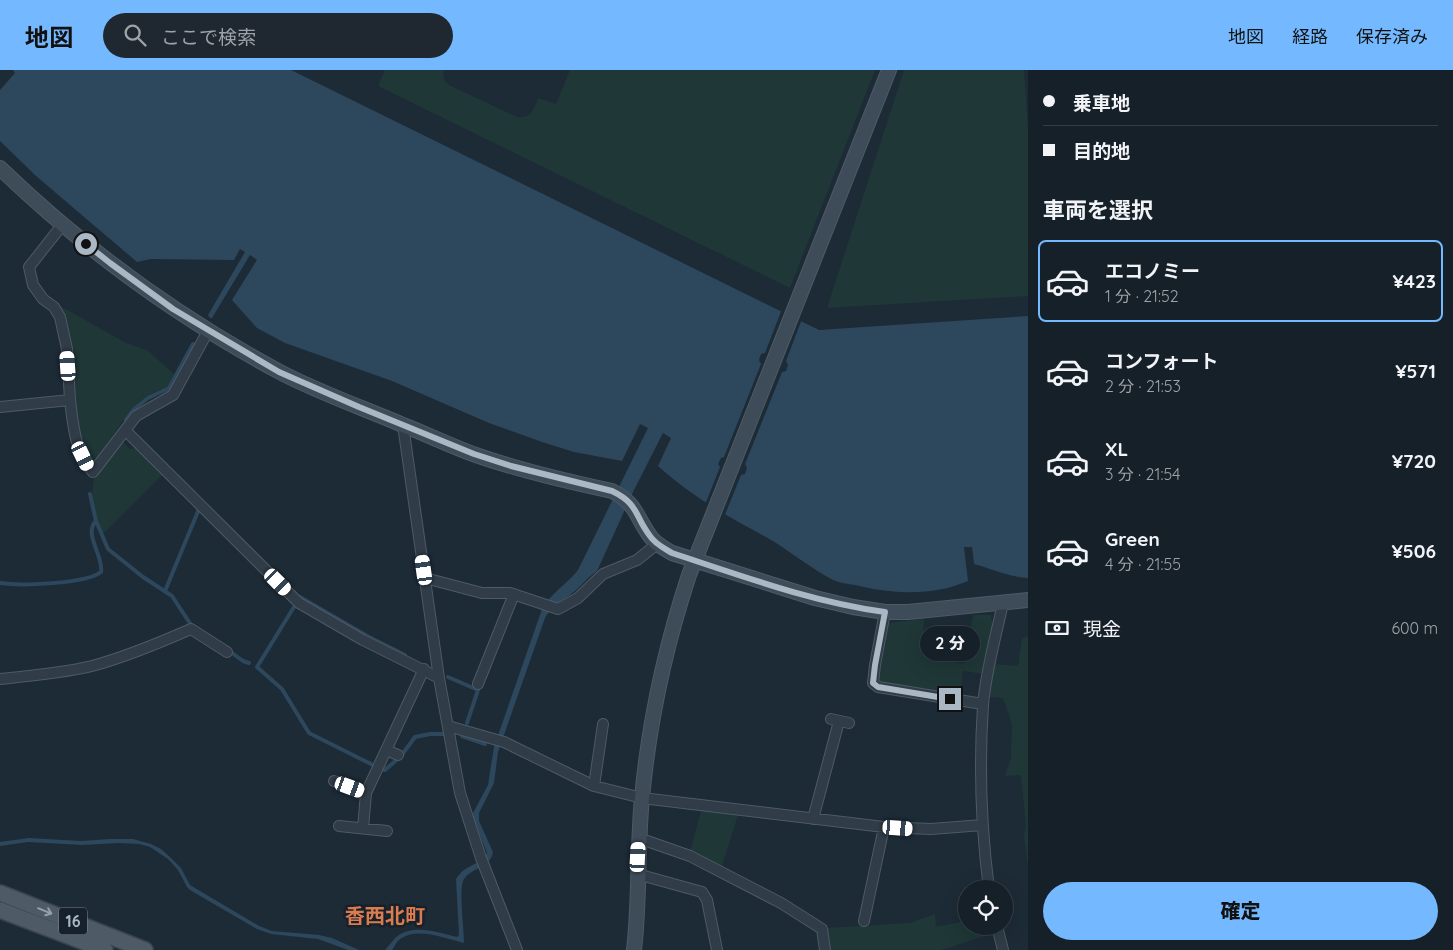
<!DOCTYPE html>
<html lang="ja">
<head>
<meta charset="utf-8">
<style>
  body { margin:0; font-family:Quicksand,"Noto Sans JP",sans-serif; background:#1f2830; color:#f1f3f6; height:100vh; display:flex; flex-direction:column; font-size:19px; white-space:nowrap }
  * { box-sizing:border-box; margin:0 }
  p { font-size:16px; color:#9ea3a8 }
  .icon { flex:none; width:28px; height:28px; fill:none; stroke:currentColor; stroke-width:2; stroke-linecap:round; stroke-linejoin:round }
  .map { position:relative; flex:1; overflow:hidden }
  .details { display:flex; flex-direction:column; background:#162028; width:425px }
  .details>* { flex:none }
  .banner { display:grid; align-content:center; height:110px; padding:0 15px; background:#162028 }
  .controls { position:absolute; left:958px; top:810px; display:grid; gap:10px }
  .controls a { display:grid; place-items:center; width:55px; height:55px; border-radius:50%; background:#162028; box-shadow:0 5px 20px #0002,0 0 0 1px #353e45; font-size:25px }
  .end { position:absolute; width:22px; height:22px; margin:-11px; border:6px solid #aab7c5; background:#111; box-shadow:0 0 0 2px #111 }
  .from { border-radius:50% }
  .bubble { position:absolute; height:35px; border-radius:18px; background:#162028; box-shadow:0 5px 20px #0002,0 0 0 1px #353e45; font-size:16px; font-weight:800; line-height:35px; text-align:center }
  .car { position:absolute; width:15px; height:30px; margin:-15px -8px; border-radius:6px; box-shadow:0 0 4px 1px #0007; background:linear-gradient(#fff 24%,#345 0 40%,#fff 0 76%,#345 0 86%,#fff 0) }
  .banner b { display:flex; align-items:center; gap:18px; height:48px; font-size:19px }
  .banner b+b { border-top:1px solid #353e45 }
  .banner i { width:12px; height:12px; background:#f1f3f6 }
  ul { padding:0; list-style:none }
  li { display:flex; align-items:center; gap:15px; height:82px; margin:0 10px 8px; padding:0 5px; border:2px solid transparent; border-radius:8px }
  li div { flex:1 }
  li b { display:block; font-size:19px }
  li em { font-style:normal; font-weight:800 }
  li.current { border-color:#74b9ff }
  li>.icon { width:45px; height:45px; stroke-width:1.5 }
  h2 { padding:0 15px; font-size:22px; line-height:60px }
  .pay { display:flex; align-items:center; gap:12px; height:55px; padding:0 15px; font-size:19px }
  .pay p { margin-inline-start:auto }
  .action { display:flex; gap:10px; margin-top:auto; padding:10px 15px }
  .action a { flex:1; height:58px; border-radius:30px; background:#74b9ff; color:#111; font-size:20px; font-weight:800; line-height:58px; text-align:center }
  header { display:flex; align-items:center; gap:30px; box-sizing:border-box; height:70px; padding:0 25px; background:#74b9ff; color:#111 }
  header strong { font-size:24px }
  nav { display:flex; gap:28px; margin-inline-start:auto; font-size:18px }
  .search { width:350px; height:45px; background:#1f2830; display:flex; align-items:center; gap:12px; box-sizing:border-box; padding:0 18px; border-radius:28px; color:#9ea3a8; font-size:19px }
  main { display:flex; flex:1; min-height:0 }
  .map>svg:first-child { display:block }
  .green { fill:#1f3737 }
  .water { fill:#2d475d }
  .pier { fill:#1d2b36 }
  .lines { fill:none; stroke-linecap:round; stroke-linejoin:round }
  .stream { stroke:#2d475d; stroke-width:4 }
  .street-casing { stroke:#4e5a65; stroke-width:12 }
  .secondary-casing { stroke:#4e5a65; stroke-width:16 }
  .primary-casing { stroke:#3a4550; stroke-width:18 }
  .street { stroke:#303c47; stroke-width:10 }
  .secondary { stroke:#3e4c5a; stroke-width:14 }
  .primary { stroke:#4e5b67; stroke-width:15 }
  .oneway { stroke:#93a0ae }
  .route { stroke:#aab7c5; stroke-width:6 }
  .labels { text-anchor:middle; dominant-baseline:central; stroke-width:5; stroke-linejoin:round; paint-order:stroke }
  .shield { fill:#16212b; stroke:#7e8a97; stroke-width:1 }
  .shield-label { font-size:16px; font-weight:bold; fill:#aab7c5 }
  .quarter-label { font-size:20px; font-weight:bold; fill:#db7c4f; stroke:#16212b }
</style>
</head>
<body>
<header>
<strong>地図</strong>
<div class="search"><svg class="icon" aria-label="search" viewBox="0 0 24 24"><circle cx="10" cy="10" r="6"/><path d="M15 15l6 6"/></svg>ここで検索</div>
<nav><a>地図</a><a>経路</a><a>保存済み</a></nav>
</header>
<main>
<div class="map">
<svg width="1028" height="880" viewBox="0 0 1028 880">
  <rect width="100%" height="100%" fill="#1d2b36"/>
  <path class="green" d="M 385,0 L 444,0 C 442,7 445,13 451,16 L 517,47 C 531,49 534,39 538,28 L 556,34 L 570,0 L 875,0 L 790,218 L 378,16 Z
    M 904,0 L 1024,0 L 1028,57 L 1028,226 L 827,238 Z
    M 57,234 L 126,273 L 147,280 L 174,304 L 168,316 L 147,326 L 133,337 L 93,393 C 84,385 81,370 77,359 Z
    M 121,370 L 130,379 L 138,377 L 164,403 L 103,464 C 95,447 89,423 95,405 C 97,397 115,378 121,370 Z
    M 973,545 L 991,545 L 993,559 L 984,604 L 963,601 L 960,628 L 876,612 L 887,553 L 924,549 L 923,565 L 953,570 L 951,592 L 964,594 Z
    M 1028,566 L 1028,795 L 1024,766 L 1026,757 L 1021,705 L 1005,706 L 1011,687 L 1012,654 L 1003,628 L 989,627 L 994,594 L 1018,596 L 1022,568 Z
    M 701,741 L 738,745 L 721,799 L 690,782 Z
    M 935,844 L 936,857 L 966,851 L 966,856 L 993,856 L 994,863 L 941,880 L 829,880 L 826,858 L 910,853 Z"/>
  <path class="water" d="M 13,0 L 291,0 L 819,260 L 1028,246 L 1028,508 C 1010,507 992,499 974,494 L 972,477 L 964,477 L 968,511 C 959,514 951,518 942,519 C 914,525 883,522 855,515 C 848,514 840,513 833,510 C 810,498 789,480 766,467 C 727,446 691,426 658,396 L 671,368 L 663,363 L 634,420 L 597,501 C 588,507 583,514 575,521 C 563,531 554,533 545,548 L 498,682 L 494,713 L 479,743 L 479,751 L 493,782 C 491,798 469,798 463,811 C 459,822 464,860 464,873 C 447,869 418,857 402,868 C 397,870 395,876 392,880 L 385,880 C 390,875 393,869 399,865 C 415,854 440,863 457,867 L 459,865 L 456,809 C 458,806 461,802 464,800 C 472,794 482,793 487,783 L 474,750 L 473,743 L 488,715 L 494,677 L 542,539 C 552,522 566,515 578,500 L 648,358 L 640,354 L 622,391 L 574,382 L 542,372 L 489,353 L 392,311 L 285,273 L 257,258 L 232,230 L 257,190 L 250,185 L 212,248 L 210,248 L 208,245 L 245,182 L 240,179 L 234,190 L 151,189 L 137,192 L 36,106 L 0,71 L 0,20 L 15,3 Z
    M 29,768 L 81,771 L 110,769 L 133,769 L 151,774 L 161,779 L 170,787 L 181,798 L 190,815 L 259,856 L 272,861 L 319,865 L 332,868 L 359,880 L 348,880 L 318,869 L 271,864 L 257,859 L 190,820 L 187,817 L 178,800 L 168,789 L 150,777 L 139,774 L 119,773 L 82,775 L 28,772 L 0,776 L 0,772 Z"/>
  <path class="pier" d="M 782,239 L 802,249 L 786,291 L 788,295 L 786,301 L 782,302 L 745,394 L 747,398 L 745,404 L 741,405 L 724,447 L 705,435 L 720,397 L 718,394 L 721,388 L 724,387 L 761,294 L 759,290 L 761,284 L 765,283 Z"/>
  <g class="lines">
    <path class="stream" d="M 126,350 L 134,339 L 148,328 L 169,318 L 193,274
      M 90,424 L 96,451 L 108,479 L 143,507 L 172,526 L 193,558
      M 0,513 C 20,516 86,514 101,502 C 104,487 83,463 96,451
      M 165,521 L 199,439
      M 300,527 L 369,567 L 405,585
      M 294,537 L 257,597 L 282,619 L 309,663 L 373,695
      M 228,580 L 243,591 L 249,593
      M 448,607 L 478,620 L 467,653
      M 462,666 L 485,674
      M 380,699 L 385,700 L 401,686 L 415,667 L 430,664 L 444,664"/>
    <defs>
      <path id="street" d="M 63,154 L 29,197 L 33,215 L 43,229 L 54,237 L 60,247 L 67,279 L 70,330
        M 0,337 L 70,330 C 73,355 75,383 93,402 L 136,346 L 173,325 L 208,261
        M 403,355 L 439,608 L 460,723 L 481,788 L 517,880
        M 126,361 L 299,533 L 363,570 L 439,608
        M 425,508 L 482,523 L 510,523 L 558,539 L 578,528 L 603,504 L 637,490 L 657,474
        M 885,542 L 875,595 L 873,613 L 878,617 L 983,634
        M 0,609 C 30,606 63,603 92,596 C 126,587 159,573 191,559 L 227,582
        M 478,614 L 514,524
        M 831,649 L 849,653
        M 448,656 L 504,672 L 594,716 L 642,728 L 884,757 L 931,759 L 983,755
        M 386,680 L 398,685
        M 334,711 L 366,723
        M 594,716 L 603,654
        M 813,749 L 839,651
        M 339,756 L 387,761
        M 363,758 L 366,723 L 424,599
        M 639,770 L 647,771 L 690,786 L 781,833 L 822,859 L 825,880
        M 637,804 L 702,822 L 707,830 L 717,880
        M 989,819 C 981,758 979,696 983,635 C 986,600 996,566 1003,533
        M 864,851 L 884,757
        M 997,856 L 1003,880"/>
      <path id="secondary" d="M 0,98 C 83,178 176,246 278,301 C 317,322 361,337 403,355 C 426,364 449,375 473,384 C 518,400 565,411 612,421 C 637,434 635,445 650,466 C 655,474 664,478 672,483 L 815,528 L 853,537 L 885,542 L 908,542 L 1028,530
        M 634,880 C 640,830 637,778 642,728 C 649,652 665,578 689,505 L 889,0"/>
      <path id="primary" d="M 0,823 L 145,880
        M 0,840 L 105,880"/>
    </defs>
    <use href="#street" class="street-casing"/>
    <use href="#secondary" class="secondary-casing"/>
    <use href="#primary" class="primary-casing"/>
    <use href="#street" class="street"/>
    <use href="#secondary" class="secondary"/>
    <use href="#primary" class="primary"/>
  </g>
  <defs><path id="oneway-shaft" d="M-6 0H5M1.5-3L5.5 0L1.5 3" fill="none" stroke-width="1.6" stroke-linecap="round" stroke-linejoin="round" transform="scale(1.25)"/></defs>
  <use class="oneway" href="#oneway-shaft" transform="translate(45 841) rotate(22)"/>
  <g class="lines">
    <path class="route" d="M 86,174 L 110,193 L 173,239 L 279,302 L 359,337 L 474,384 L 511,396 L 612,421 C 639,434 634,445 650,466 C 655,474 664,478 672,483 C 742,506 812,532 885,542 L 875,595 L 873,613 L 878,617 L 950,629"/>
  </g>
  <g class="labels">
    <rect class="shield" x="59" y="837.5" width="28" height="27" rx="4"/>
    <g class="shield-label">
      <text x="73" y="851">16</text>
    </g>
    <g class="quarter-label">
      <text x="385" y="845">香西北町</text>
    </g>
  </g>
</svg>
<div class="controls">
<a><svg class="icon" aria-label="locate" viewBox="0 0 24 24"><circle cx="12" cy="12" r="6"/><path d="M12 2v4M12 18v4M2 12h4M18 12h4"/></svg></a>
</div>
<i class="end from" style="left:86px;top:174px"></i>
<i class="end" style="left:950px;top:629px"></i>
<div class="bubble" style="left:920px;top:556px;width:60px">2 分</div>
<i class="car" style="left:68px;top:296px;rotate:356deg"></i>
<i class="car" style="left:83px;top:386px;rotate:154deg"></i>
<i class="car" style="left:424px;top:500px;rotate:352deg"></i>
<i class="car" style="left:278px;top:512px;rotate:135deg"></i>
<i class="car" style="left:350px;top:717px;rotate:110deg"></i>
<i class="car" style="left:898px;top:758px;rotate:94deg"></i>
<i class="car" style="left:638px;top:787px;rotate:3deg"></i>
</div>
<section class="details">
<div class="banner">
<b><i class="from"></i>乗車地</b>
<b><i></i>目的地</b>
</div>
<h2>車両を選択</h2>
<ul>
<li class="current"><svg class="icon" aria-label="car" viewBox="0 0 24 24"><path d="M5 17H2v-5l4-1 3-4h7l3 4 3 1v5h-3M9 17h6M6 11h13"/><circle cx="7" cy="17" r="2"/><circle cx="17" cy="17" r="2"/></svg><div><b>エコノミー</b><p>1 分 · 21:52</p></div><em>¥423</em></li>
<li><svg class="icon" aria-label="car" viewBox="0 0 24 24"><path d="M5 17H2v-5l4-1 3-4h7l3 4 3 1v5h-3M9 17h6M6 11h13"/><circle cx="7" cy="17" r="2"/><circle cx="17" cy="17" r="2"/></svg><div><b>コンフォート</b><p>2 分 · 21:53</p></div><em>¥571</em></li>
<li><svg class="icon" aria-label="car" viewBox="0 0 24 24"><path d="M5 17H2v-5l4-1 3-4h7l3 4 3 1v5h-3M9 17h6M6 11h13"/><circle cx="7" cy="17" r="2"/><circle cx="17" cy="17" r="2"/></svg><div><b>XL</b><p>3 分 · 21:54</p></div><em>¥720</em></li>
<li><svg class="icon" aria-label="car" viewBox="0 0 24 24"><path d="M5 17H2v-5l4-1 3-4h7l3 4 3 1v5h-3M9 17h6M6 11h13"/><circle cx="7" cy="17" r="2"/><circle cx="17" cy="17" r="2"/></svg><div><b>Green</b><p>4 分 · 21:55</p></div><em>¥506</em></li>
</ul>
<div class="pay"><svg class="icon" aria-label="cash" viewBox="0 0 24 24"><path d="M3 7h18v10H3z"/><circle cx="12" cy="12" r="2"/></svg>現金<p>600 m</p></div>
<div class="action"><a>確定</a></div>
</section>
</main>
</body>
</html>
